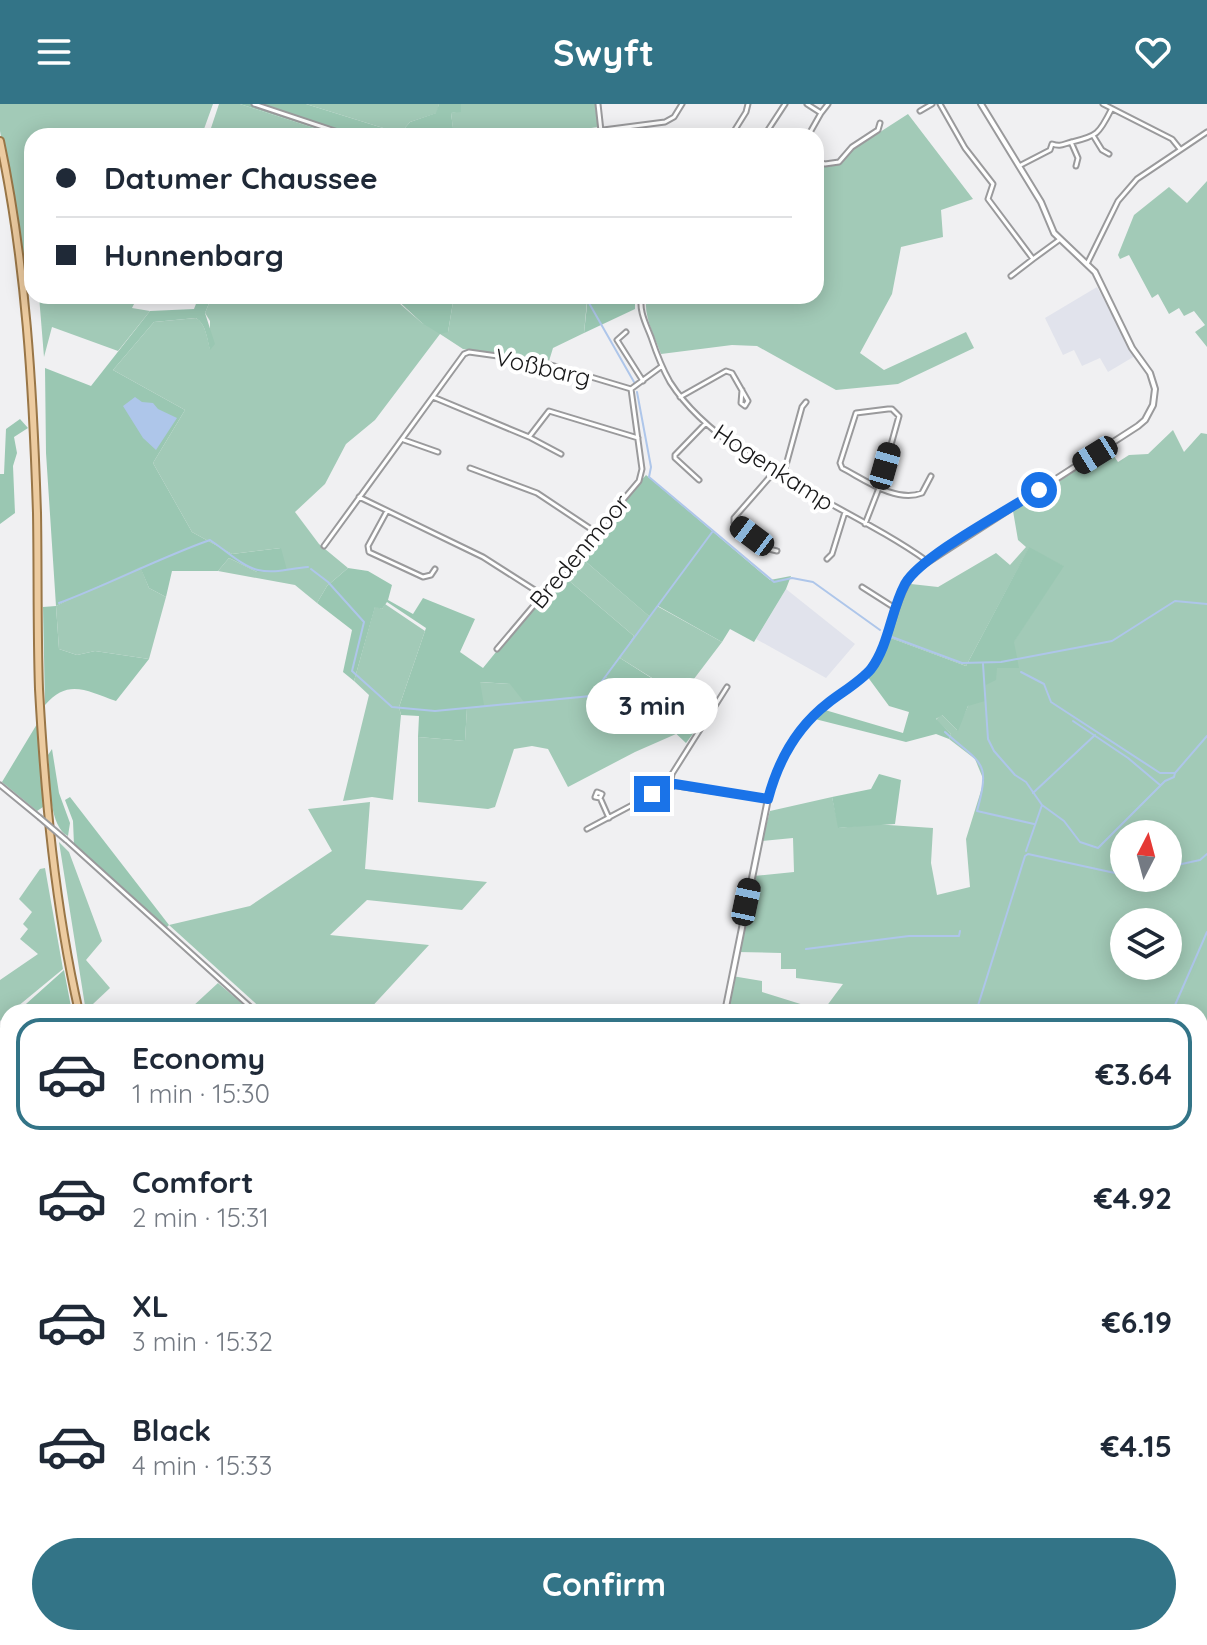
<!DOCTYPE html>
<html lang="en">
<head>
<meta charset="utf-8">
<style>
  body { margin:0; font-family:Quicksand,sans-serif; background:#f6f6f7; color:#1f2937; height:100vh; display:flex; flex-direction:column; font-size:30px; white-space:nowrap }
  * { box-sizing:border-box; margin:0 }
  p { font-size:26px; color:#747a83 }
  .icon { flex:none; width:44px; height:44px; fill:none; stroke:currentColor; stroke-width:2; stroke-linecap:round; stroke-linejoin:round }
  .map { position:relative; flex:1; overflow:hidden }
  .panel { position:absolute; left:0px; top:900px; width:1208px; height:642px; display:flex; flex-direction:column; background:#fff; border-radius:24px 24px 0 0; box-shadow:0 4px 20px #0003 }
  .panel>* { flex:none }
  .top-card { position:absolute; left:24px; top:24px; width:800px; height:176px; border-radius:24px; box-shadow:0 4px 20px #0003; display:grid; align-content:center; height:176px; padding:0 32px; background:#fff }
  .needle { width:52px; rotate:6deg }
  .buttons { position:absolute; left:1110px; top:716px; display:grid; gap:16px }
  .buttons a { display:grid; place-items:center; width:72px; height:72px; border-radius:50%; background:#fff; box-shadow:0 4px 20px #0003; font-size:40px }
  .end { position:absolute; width:36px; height:36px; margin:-18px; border:10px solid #1a73e8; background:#fff; box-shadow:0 0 0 4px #fff }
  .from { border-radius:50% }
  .bubble { position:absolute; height:56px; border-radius:28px; background:#fff; box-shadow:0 4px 20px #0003; font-size:26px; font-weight:800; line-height:56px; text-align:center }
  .car { position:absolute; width:24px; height:48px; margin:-24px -12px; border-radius:10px; box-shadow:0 0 6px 2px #0007; background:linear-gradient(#222 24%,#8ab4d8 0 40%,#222 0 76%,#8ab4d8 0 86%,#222 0) }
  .top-card b { display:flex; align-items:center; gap:28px; height:76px; font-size:30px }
  .top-card b+b { border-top:2px solid #e0e1e3 }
  .top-card i { width:20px; height:20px; background:#1f2937 }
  ul { padding:14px 0 0; list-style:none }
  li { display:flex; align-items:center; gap:24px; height:112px; margin:0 16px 12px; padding:0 16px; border:4px solid transparent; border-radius:24px }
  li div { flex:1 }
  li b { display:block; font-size:30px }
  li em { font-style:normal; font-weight:800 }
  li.selected { border-color:#337487 }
  li>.icon { width:72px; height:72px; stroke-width:1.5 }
  .action { display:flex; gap:16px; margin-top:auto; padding:16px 32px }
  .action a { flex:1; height:92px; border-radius:48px; background:#337487; color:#fff; font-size:32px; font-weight:800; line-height:92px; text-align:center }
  header { display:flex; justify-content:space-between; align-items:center; height:104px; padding:0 32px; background:#337487; color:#fff; font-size:36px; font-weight:800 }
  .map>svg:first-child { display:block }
  .built { fill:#e1e3ec }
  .green { fill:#a2cab7; fill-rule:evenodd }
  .forest { fill:#9ac7b2 }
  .water { fill:#aec6ea }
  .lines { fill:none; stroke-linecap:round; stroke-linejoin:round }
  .stream { stroke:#aec6ea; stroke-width:2 }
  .minor-casing { stroke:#9a9a9c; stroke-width:7 }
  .tertiary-casing { stroke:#9a9a9c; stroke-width:8 }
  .primary-casing { stroke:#997647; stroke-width:10 }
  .minor { stroke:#fff; stroke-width:3 }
  .tertiary { stroke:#fff; stroke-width:4 }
  .primary { stroke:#eccba0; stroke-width:6 }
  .minor-bridge-casing { stroke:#9a9a9c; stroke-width:7; stroke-linecap:butt }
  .minor-bridge { stroke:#fff; stroke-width:3 }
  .route { stroke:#1a73e8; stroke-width:10 }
  .labels { text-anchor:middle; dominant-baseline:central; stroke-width:8; stroke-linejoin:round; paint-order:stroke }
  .street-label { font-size:24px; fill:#171718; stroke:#fff }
</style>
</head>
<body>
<header><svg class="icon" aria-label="menu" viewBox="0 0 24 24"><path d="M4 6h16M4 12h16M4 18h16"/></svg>Swyft<svg class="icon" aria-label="heart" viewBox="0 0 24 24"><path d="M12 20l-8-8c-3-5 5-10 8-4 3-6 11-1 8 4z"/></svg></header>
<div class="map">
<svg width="1207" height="1541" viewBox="0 0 1207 1541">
  <rect width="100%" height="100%" fill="#f0f0f2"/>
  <path class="built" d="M 1097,183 L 1135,252 L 1108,268 L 1100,254 L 1082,262 L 1074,246 L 1063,251 L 1045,214 Z
    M 786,485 L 855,540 L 826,574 L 756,535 Z"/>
  <path class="green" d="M 0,0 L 213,0 L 204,25 L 206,32 L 32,32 L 32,152 L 22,152 L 0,27 Z
    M 219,0 L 240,0 L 339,32 L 213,32 L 210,27 Z
    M 306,0 L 439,0 L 437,9 L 410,18 L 404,25 L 396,28 Z
    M 461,0 L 595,0 L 598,23 L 557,29 L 555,25 L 466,30 L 453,25 L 451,9 L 461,7 Z
    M 908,10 L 973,95 L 941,106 L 943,133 L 901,143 L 892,190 L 860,249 L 884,266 L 966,228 L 974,244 L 898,280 L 836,286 L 757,242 L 732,241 L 661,250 C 655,233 642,210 647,192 L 816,192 L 816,61 L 827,63 L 841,59 L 849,48 Z
    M 1207,77 L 1207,243 L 1195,228 L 1205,221 L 1194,207 L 1184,212 L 1179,204 L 1169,210 L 1158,190 L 1152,194 L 1129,151 L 1120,155 L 1118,151 L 1134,111 L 1169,83 L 1187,99 Z
    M 39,192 L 138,192 L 132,204 L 150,207 L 118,247 L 52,223 L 44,253 Z
    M 212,192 L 391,192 L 422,219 L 448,228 L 454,192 L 547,192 L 587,197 L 584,229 L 553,244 L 549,257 L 463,245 L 440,230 L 375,316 L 346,340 L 325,380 L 295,408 L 319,440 L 348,464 L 327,482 L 317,499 L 295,481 L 218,467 L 229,454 L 257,468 L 281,444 L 232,450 L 192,428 L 153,359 L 185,306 L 113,266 L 154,218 L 196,214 C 206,220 207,234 210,245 L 210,217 L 205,209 Z
    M 1173,326 L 1184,348 L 1201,329 L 1207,330 L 1207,1113 L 1200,1101 L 1200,908 L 726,908 L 732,872 L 762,877 L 762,888 L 823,907 L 843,880 L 796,874 L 796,865 L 781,865 L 781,849 L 738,848 L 754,772 L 794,768 L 793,734 L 762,737 L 770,707 L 832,693 L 839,724 L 874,720 L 933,724 L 931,759 L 937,791 L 970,783 L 966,735 L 984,677 L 975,655 L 949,635 L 951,630 L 936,616 L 941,610 L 957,626 L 968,602 L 986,580 L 1063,462 L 1029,444 L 966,562 L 888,533 L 907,486 L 911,480 L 938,483 L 996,449 L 1010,461 L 1026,443 L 1018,436 L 1013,407 L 1109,345 L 1118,358 L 1129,351 L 1148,350 ZM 1124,730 L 1168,730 L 1168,774 L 1124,774 ZM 1124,818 L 1168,818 L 1168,862 L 1124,862 Z
    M 577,450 L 649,512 L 657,502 L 722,538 L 681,592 L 620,554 L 634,532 L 560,469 Z
    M 140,462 L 149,484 L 166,493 L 149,555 L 95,547 L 77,551 L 59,545 L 56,502 Z
    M 385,500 L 425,527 L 399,603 L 401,611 L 393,696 L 372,693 L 343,697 L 369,591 L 354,577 L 375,502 L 382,505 Z
    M 606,573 L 653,608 L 676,630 L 635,648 L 568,683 L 548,645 L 532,642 L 514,645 L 495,703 L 488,705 L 418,698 L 418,633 L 465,637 L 467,603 L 479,578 L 510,580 Z
    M 370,698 L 365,765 L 487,778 L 462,806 L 367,796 L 330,831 L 429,841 L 367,908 L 265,908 L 169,821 L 250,802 L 332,747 L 308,705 Z
    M 59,738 L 69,748 L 102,837 L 86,856 L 110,884 L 93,900 L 95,908 L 86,908 Z
    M 45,764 L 63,865 L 0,917 L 0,876 L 38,850 L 20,835 L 28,825 L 23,820 L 32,808 L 19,795 L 40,765 Z
    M 218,879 L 252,908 L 197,908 L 192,903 Z
    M 8,1136 L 8,1300 L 0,1303 L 0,1147 Z
    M 1200,1154 L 1207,1165 L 1207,1317 L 1200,1315 Z
    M 742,1534 L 1152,1534 L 1146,1541 L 741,1541 Z"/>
  <path class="forest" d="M 240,0 L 306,0 L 396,28 L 404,25 L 410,18 L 436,9 L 439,0 L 461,0 L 461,8 L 451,9 L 453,24 L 466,30 L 549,25 L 549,28 L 517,32 L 339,32 Z
    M 199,192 L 212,192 L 205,209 L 215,240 L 210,246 C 207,235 206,220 196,214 L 154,218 L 113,266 L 185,306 L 153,359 L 192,428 L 232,450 L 281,444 L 287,466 L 257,468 L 229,454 L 218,467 L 172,467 L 166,493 L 149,484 L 140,463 L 56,502 L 59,545 L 77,551 L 95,547 L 149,555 L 116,597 C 87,587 68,574 45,601 L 43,503 L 56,502 L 46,349 L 45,264 L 91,282 L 150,207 L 194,205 Z
    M 393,192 L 454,192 L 448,228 L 440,230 L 422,219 Z
    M 588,192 L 606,192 L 608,195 L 611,192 L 635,192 L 635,205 L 584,229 Z
    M 20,315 L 28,324 L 14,333 L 17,349 L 13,362 L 15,409 L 0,420 L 0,370 L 4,370 L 6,325 Z
    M 646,371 L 770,476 L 791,472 L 786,485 L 754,538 L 730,525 L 722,538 L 658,502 L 650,513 L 577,450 Z
    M 1029,443 L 1064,462 L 1014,538 L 1019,564 L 997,564 L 996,576 L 986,581 L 985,597 L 968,602 L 958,627 L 942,611 L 936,615 L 951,630 L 949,635 L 936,630 L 906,638 L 815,615 L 825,606 L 903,629 L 909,608 L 889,602 L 867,572 L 881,553 L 888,533 L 966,562 Z
    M 348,464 L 368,467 L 392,481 L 388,496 L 413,510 L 423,494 L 475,515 L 460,548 L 483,564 L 560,469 L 634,532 L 620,554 L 708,610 L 686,639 L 653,608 L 606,573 L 589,591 L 524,598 L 510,580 L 480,578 L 484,601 L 467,604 L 465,637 L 418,633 L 419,612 L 401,611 L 399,603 L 426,524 L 387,498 L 382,505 L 375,503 L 354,577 L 343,568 L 352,526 L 317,499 L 327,482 Z
    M 37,620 L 43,703 L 37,707 L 2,678 Z
    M 52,645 L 59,689 L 70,719 L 68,732 C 48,722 50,673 48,651 Z
    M 879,670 L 901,676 L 895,720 L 838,724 L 832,693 L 871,685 Z
    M 70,693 L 169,821 L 166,824 L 74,741 L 73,717 L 65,696 Z
    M 64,866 L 72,908 L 17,908 Z
    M 8,916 L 8,1136 L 0,1147 L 0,923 Z
    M 3,1300 L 8,1301 L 8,1534 L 65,1534 L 76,1541 L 0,1541 L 0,1303 Z"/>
  <path class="water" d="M 135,293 L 142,298 L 153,299 L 158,305 L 177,314 L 156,346 L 143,334 L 123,302 Z"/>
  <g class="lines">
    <path class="stream" d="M 585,192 L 634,278
      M 637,288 L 651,363 L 649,373 L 774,478 L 792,474 L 813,478 L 880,526
      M 311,465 L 328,478 L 364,518 L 352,567 L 392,603 L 435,607 L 591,592 L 713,427
      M 59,499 C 110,480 159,454 210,436 C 224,445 243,463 258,466 C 275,470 292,464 308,463
      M 892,533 L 962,559 L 1001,558 L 1112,537 L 1175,497 L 1207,500
      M 983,560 L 988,635 L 994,647 L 1015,671 L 1026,678 L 1042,701 L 1026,747
      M 1021,568 L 1044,580 L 1051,598 L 1160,669 L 1175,669
      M 1073,617 L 1128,654 L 1160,681
      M 945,628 C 980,660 992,656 977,707 L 1034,720
      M 1033,689 L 1095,631
      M 1042,701 L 1064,717 L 1080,738 L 1098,744 L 1165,677 L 1174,673 L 1175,669 L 1207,632
      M 1168,763 L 1200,756 L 1207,750
      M 806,845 L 909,832 L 959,832 L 960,827
      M 976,908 L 1025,752 L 1028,750 L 1124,771
      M 1172,908 L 1207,828
      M 861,1534 L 862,1541
      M 980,1541 L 984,1534"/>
    <defs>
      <path id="minor" d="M 254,0 L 350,32
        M 598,0 L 601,27
        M 807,0 L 821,9 L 828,0
        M 940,0 L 965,44 L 993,80 L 988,95 L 1033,155 L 1059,136
        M 1103,0 L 1172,35 L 1180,45
        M 920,7 L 932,0
        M 557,32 L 665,18 L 674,13 L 682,0
        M 731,32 L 746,8 L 748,0
        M 764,32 L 785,0
        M 808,32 L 821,9
        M 1094,33 L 1102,46 L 1109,50
        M 1071,38 L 1078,54 L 1076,62
        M 816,57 L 825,60 L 839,58 L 852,43 L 878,26 L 880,19
        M 1019,62 L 1050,46 L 1052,40 C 1061,43 1063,40 1072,38 C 1097,32 1099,30 1111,6
        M 1087,160 L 1118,97 L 1137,75 L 1207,28
        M 1011,172 L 1033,155
        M 642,192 C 638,205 646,220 651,233 C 656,248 662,264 670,278 C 721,358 851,402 927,457
        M 626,228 L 617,236 L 643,277
        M 433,293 L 529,333 L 561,350
        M 680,293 L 726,267 L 732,269 L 748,297 L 745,302 L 741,299 L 742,286
        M 529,333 L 549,307 L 638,334
        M 404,336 L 438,348
        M 470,364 L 537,389 L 594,427
        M 775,367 L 734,414 L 734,419 L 769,445 L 777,447
        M 783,372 L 802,303 L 806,298
        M 699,376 L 675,354 L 675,351 L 706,319
        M 359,393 L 483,453 L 541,490
        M 387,407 L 368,442 L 369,448 L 423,473 L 431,471 L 435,465
        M 865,420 L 879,384 L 899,312 L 892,305 L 888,305 L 856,309 L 840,359 L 842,364 C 865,376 896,399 922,389 L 931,372
        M 324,442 L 464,250 L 469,248 L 541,258 L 631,285
        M 827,455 L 832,450 L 845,408
        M 862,483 L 895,504
        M 497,545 L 639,377 L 642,365 L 631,285 L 662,262
        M 0,681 L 39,713
        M 670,681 L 672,670 L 727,583
        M 597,688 L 602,690 L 600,694 L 595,693 Z
        M 601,696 L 609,714
        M 587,725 L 670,681 L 767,695
        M 66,736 L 256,908
        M 0,1420 L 8,1425
        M 1200,1442 L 1207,1445
        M 1200,1471 L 1207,1462
        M 162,1534 L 172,1541
        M 448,1534 L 451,1541
        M 617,1541 L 637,1539 L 644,1541
        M 1148,1541 L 1154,1534"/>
      <path id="tertiary" d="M 725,908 L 768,695 C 778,657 797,623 828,599 C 842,588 861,578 871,564 C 894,534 892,493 917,465 L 1138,322 L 1145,316 L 1153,301 L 1155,285 L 1150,269 L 1132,244 L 1095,168 L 1054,129 L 1041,98 L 981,0
        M 665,1541 L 669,1534"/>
      <path id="primary" d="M 0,37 C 26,159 33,285 37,409 C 38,468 37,526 39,585 C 45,694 55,802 79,908
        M 405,1534 L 412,1541"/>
    </defs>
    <use href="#minor" class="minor-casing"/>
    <use href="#tertiary" class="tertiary-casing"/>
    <use href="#primary" class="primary-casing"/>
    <use href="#minor" class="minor"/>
    <use href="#tertiary" class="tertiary"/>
    <use href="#primary" class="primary"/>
    <defs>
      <path id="minor-bridge" d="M 39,713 L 66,736"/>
    </defs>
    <use href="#minor-bridge" class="minor-bridge-casing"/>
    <use href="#minor-bridge" class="minor-bridge"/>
  </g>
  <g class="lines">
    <path class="route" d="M 652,690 L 675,680 L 768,695 C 778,657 797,623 828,599 C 842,588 860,578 871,565 C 889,541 891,506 905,480 C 922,451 1007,407 1039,386"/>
  </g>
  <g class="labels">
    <g class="street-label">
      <text transform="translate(543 263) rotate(13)">Voßbarg</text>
      <text transform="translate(774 363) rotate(33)">Hogenkamp</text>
      <text transform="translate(579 447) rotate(-50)">Bredenmoor</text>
    </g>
  </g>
</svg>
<div class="buttons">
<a><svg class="needle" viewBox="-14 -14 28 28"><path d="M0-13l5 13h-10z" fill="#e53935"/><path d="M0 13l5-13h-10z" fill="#747a83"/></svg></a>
<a><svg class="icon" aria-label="layers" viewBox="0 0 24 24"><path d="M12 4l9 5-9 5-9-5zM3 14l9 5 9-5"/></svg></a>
</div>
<i class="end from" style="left:1039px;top:386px"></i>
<i class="end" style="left:652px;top:690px"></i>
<div class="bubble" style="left:586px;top:574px;width:132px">3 min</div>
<i class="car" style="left:1095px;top:351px;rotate:238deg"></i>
<i class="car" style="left:885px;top:362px;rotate:16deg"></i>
<i class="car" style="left:752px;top:432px;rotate:307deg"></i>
<i class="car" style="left:746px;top:798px;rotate:12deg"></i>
<div class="top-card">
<b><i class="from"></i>Datumer Chaussee</b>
<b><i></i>Hunnenbarg</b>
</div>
<section class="panel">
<ul>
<li class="selected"><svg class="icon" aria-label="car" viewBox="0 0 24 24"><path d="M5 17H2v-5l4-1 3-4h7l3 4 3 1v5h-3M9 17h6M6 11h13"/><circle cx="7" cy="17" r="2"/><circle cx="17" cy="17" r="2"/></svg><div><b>Economy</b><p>1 min · 15:30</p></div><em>€3.64</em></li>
<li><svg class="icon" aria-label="car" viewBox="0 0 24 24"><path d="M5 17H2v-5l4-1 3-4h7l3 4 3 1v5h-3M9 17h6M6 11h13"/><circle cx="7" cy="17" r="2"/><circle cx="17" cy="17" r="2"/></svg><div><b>Comfort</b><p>2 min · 15:31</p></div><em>€4.92</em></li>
<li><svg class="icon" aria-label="car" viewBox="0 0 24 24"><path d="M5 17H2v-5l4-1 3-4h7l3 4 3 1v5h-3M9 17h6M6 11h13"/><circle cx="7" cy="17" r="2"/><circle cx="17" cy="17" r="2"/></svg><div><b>XL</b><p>3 min · 15:32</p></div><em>€6.19</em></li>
<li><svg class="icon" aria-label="car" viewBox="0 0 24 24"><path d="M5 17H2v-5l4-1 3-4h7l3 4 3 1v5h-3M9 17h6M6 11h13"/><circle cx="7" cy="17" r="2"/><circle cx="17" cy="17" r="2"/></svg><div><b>Black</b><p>4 min · 15:33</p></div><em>€4.15</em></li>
</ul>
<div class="action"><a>Confirm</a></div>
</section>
</div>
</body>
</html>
